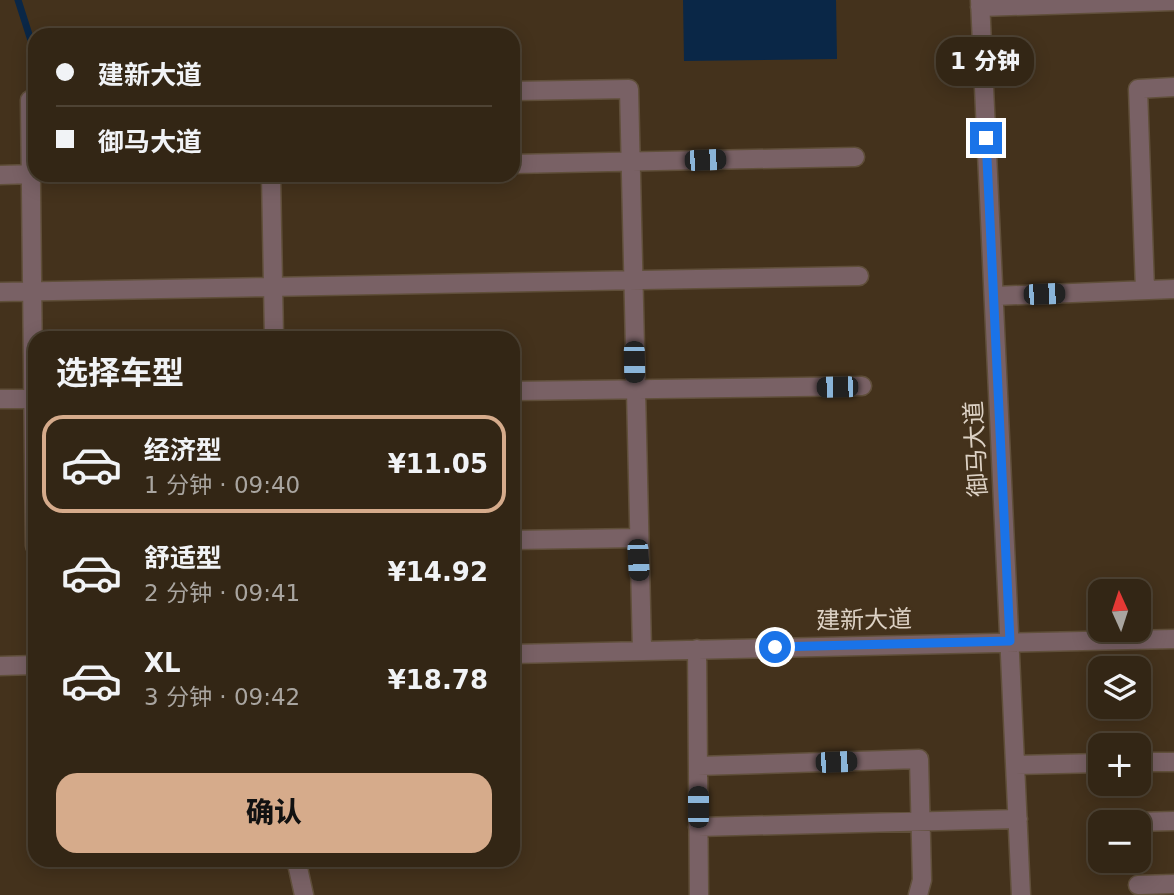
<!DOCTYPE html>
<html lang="zh">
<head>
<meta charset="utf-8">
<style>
  body { margin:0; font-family:"DejaVu Sans","Noto Sans SC",sans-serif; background:#3e3222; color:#f1f3f6; height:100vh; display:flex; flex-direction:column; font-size:26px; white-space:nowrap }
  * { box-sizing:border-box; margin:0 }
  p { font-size:23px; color:#a9a5a0 }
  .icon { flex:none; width:38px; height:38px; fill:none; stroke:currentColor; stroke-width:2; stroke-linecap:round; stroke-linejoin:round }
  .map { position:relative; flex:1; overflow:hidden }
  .details { position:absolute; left:28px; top:331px; width:492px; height:536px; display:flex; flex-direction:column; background:#332615; border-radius:21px; box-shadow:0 4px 18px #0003,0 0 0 2px #4e4334 }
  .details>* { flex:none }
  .banner { position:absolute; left:28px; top:28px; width:492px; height:154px; border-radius:21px; box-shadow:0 4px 18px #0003,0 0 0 2px #4e4334; display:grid; align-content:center; height:154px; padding:0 28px; background:#332615 }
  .needle { width:46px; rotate:357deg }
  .buttons { position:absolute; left:1088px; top:579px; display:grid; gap:14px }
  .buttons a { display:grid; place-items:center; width:63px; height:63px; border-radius:14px; background:#332615; box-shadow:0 4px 18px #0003,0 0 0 2px #4e4334; font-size:35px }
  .end { position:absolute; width:32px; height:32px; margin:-16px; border:9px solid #1a73e8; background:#fff; box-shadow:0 0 0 4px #fff }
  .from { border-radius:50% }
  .bubble { position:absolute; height:49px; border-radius:21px; background:#332615; box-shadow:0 4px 18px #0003,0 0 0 2px #4e4334; font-size:23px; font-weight:800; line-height:49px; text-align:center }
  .car { position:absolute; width:21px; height:42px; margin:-21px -10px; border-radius:9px; box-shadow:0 0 5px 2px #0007; background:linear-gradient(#222 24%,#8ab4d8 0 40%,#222 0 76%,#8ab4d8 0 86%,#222 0) }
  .banner b { display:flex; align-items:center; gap:24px; height:66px; font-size:26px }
  .banner b+b { border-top:2px solid #4e4334 }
  .banner i { width:18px; height:18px; background:#f1f3f6 }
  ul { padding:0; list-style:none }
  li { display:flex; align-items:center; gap:21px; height:98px; margin:0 14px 10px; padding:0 14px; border:4px solid transparent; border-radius:21px }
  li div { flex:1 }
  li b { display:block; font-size:26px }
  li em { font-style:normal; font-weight:800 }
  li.selected { border-color:#d6ab8b }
  li>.icon { width:63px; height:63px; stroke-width:1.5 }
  h2 { padding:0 28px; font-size:32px; line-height:84px }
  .cta { display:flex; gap:14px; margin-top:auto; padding:14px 28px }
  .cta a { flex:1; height:80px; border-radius:21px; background:#d6ab8b; color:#111; font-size:28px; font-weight:800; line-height:80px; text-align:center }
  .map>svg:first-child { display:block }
  .water { fill:#0a2747 }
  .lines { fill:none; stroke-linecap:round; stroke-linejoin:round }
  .stream { stroke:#0a2747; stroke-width:7 }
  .minor-casing { stroke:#604f3a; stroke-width:21 }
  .minor { stroke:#796165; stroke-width:18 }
  .route { stroke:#1a73e8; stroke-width:9 }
  .labels { text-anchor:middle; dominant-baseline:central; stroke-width:5; stroke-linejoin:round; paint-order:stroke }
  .street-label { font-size:24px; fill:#ddd2c5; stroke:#44321c }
</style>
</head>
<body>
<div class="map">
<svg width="1174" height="895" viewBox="0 0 1174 895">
  <rect width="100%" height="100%" fill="#44321c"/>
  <path class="water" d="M 683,0 L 836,0 L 837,59 L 684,61 Z"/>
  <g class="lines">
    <path class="stream" d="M 18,0 L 35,53"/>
    <defs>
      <path id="minor" d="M 980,0 L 1021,895
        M 980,7 L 1174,1
        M 513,91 L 629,89 L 642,650
        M 35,100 L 30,100 L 35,546
        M 513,164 L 855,157
        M 0,175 L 35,174
        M 271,175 L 274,338
        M 1145,290 L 1138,89 L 1174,87
        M 0,292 L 859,276
        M 994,296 L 1174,289
        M 513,391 L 862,386
        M 0,399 L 35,399
        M 513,540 L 637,538
        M 697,649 L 699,895
        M 513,654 L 1174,639
        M 0,666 L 35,665
        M 1139,762 L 1174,762
        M 1015,765 L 1101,763
        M 698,766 L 919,759 L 922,880 L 918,895
        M 1136,822 L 1174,821
        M 698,827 L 1018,819
        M 296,859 L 304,895
        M 1138,885 L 1174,884"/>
    </defs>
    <use href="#minor" class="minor-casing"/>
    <use href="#minor" class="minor"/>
  </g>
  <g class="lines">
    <path class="route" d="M 775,647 L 1010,641 L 986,138"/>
  </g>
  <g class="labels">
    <g class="street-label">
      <text transform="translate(976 449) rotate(-93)">御马大道</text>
      <text transform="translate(864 620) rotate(-1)">建新大道</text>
    </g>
  </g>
</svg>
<div class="buttons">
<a><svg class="needle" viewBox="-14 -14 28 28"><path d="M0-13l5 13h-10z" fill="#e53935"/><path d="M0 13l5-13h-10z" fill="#a9a5a0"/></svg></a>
<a><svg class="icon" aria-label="layers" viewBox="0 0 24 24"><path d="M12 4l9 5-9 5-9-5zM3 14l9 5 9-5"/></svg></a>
<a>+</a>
<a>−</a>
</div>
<i class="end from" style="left:775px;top:647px"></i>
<i class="end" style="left:986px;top:138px"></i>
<div class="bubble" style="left:936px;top:37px;width:98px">1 分钟</div>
<i class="car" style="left:705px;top:160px;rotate:88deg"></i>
<i class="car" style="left:1044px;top:294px;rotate:88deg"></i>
<i class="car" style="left:634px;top:362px;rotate:179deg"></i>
<i class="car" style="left:837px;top:387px;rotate:269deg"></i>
<i class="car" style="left:638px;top:560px;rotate:177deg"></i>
<i class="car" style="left:836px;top:762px;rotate:88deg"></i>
<i class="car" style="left:698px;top:807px;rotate:0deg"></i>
<div class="banner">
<b><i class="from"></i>建新大道</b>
<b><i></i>御马大道</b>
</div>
<section class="details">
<h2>选择车型</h2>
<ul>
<li class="selected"><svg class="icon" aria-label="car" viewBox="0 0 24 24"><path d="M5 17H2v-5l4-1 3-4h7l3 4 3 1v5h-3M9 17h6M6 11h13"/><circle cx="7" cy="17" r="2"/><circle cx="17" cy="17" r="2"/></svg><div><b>经济型</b><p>1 分钟 · 09:40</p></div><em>¥11.05</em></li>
<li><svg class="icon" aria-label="car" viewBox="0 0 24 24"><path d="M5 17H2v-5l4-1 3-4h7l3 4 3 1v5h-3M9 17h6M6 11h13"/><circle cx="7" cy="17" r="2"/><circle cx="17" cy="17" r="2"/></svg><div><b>舒适型</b><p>2 分钟 · 09:41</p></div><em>¥14.92</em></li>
<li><svg class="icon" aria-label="car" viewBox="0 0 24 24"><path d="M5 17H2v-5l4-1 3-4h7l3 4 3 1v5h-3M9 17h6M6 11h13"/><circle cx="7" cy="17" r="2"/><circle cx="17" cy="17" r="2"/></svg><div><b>XL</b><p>3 分钟 · 09:42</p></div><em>¥18.78</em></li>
</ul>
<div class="cta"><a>确认</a></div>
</section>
</div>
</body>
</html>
